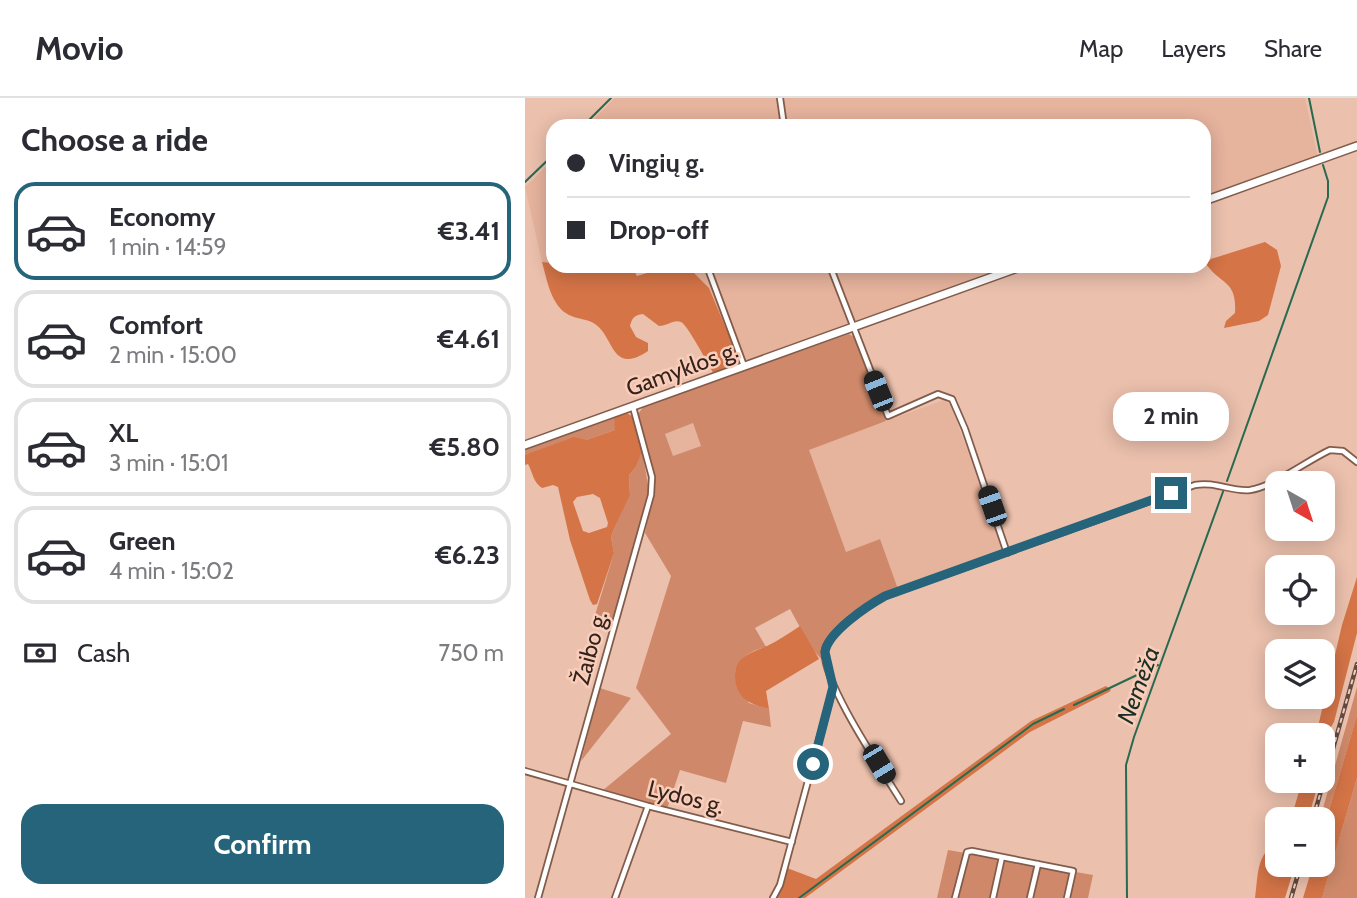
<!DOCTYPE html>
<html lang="en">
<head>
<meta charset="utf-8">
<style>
  body { margin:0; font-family:Cabin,sans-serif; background:#f7f7f7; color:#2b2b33; height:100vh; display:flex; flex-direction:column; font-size:26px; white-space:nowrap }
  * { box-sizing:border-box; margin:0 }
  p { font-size:23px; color:#7c7c81 }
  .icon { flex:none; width:38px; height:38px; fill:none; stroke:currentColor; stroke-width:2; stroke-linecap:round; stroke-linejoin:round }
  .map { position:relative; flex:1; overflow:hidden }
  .side { display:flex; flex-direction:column; background:#fff; width:525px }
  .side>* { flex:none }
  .banner { position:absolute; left:21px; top:21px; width:665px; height:154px; border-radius:21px; box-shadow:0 4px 18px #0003; display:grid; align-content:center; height:154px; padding:0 21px; background:#fff }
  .needle { width:46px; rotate:141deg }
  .fabs { position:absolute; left:740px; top:373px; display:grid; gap:14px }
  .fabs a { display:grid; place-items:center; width:70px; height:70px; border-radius:14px; background:#fff; box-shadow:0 4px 18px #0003; font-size:35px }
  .end { position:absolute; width:32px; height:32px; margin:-16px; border:9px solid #25647a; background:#fff; box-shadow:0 0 0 4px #fff }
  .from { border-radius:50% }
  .bubble { position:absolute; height:49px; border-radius:21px; background:#fff; box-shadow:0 4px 18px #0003; font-size:23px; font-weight:700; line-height:49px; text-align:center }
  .car { position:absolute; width:21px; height:42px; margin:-21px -10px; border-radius:9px; box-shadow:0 0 5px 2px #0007; background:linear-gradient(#222 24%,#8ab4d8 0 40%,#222 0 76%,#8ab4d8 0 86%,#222 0) }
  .banner b { display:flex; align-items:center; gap:24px; height:66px; font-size:26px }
  .banner b+b { border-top:2px solid #e1e1e2 }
  .banner i { width:18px; height:18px; background:#2b2b33 }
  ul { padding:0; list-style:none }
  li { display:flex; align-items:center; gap:21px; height:98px; margin:0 14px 10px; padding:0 7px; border:4px solid #e1e1e2; border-radius:21px }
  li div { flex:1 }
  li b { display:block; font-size:26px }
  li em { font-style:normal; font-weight:700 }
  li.active { border-color:#25647a }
  li>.icon { width:63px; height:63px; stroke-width:1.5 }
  h2 { padding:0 21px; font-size:32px; line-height:84px }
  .pay { display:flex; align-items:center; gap:18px; height:77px; padding:0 21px; font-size:26px }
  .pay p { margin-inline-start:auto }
  .cta { display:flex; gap:14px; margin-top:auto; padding:14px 21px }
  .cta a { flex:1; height:80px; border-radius:21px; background:#25647a; color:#fff; font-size:28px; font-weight:700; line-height:80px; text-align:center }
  header { display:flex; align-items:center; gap:42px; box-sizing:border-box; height:98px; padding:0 35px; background:#fff; border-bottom:2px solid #e1e1e2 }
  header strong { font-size:33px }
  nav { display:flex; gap:38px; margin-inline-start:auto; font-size:24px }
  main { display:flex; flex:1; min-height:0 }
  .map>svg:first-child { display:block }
  .built { fill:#e6b39d }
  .green { fill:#cf896a; fill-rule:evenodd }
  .forest { fill:#d47447; fill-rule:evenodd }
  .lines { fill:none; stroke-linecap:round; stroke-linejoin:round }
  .stream { stroke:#286a4f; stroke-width:2 }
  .minor-casing { stroke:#825c4b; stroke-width:8 }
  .primary-casing { stroke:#825c4b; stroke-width:10 }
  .minor { stroke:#fff; stroke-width:4.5 }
  .primary { stroke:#fff; stroke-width:7 }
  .rail-casing { stroke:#624b41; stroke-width:4.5 }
  .rail { stroke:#f9cdb9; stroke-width:2; stroke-dasharray:5; stroke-linecap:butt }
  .route { stroke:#25647a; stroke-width:9 }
  .labels { text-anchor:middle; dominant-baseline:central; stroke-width:5; stroke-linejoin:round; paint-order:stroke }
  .street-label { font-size:23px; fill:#34231c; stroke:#f9cdb9 }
  .water-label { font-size:24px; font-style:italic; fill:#192e25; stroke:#f9cdb9 }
</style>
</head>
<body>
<header>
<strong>Movio</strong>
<nav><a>Map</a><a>Layers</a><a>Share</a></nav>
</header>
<main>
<section class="side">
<h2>Choose a ride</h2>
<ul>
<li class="active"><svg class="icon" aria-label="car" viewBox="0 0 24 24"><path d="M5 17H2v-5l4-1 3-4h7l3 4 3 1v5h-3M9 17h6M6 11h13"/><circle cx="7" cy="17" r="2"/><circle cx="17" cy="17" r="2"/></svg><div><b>Economy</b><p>1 min · 14:59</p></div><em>€3.41</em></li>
<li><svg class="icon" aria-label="car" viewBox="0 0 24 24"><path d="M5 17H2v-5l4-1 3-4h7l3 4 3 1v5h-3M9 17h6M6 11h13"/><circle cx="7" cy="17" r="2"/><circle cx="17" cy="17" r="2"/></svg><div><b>Comfort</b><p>2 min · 15:00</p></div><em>€4.61</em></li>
<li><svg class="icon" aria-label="car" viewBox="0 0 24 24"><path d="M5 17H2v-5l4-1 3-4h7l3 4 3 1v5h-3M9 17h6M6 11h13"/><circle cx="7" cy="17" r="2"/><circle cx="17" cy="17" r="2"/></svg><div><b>XL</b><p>3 min · 15:01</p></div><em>€5.80</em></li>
<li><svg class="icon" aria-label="car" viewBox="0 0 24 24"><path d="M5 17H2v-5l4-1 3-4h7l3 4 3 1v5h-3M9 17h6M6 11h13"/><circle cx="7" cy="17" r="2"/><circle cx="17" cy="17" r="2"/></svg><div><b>Green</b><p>4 min · 15:02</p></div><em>€6.23</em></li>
</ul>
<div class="pay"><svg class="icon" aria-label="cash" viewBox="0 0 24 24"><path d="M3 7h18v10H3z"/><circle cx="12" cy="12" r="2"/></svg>Cash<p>750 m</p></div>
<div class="cta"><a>Confirm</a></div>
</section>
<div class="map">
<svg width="832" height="800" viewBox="0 0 832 800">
  <rect width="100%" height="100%" fill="#ebc0ad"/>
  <path class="built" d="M 90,0 L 780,0 L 793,60 L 679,100 L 679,28 L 62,28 Z
    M 28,62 L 28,165 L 17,164 L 0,89 Z
    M 162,168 L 489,168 L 216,266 L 184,190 Z
    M 419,302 L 426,307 L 478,452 L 373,491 L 355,441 L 321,454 L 283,352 Z
    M 168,325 L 176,348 L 148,359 L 140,336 Z"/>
  <path class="green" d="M 324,236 L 329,239 L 361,323 L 284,352 L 321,454 L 355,441 L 373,491 C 356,499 304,529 299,548 C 297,552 299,559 299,564 L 287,551 L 265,511 L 230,530 L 241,549 C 226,552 215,559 210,574 L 224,605 L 244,611 L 246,629 L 218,623 L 201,685 L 155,672 L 142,711 L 77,693 L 146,636 L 111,590 L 146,478 L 120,435 L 130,384 L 113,316 L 119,308 ZM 168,325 L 176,348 L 148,358 L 140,336 Z
    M 89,319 L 91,330 L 90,332 L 61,342 L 0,357 L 0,351 Z
    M 117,352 L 124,393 L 87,530 L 83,533 L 67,527 L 89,455 L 86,439 L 89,431 L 105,396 L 104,377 L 111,369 Z
    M 832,589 L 832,617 L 798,733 L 798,721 L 795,721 Z
    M 75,590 L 106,600 L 56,663 Z
    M 832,680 L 832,800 L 797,800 Z
    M 423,752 L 568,777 L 563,800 L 412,800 Z"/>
  <path class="forest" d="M 740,144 L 752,152 L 756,168 L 743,217 L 734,223 L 699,230 L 701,223 L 710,215 C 712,182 697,188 681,166 L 686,161 Z
    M 17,164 L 28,165 L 28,168 L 106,168 L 112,178 L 145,168 L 162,168 L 184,190 L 216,266 L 189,276 C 183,266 162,226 156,224 C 149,221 142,228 134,228 L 118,216 C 109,217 107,220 105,228 L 111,239 L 123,245 L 123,253 C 86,278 89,238 70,226 C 63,221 52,221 44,217 C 26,208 22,182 17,164 Z
    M 102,315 L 108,319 L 118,351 L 111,369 L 104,377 L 105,397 L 89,431 L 86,439 L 89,455 L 72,506 L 68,507 L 65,502 L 45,442 L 33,389 L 28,387 L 17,390 C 8,384 8,375 3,366 L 0,367 L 0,357 L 49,339 L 61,342 L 90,332 L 89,319 ZM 68,396 L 75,400 L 83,425 L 82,429 L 64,435 L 58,433 L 48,404 L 52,399 Z
    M 832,479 L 832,535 L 809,624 L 798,642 L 798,637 L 791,637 L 817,527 Z
    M 275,528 L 294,561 L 241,593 L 244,611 C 229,607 215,603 211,586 C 206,560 223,556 242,548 C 253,543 264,535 275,528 Z
    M 581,588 L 586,592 L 584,594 L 505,634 L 280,800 L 250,800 L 257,789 L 262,770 L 291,781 L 506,623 Z
    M 832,617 L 832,680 L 797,800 L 778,800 L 788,767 L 798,766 L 798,733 Z
    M 777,683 L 794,683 L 783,721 L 766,721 Z
    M 752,748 L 752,766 L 770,767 L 760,800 L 730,800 C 733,782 731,752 752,748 Z"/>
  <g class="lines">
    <path class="stream" d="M 784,0 L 795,54
      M 58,28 L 86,0
      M 0,84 L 28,57
      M 702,383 L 803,99 L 803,83 L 798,67
      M 549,607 L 633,567
      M 274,800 L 508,626 L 539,611
      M 602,800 L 601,667 L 609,639 L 699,391"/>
    <defs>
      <path id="minor" d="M 255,0 L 259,28
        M 182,168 L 219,268
        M 305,168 L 363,318 L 413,296 L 427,301 L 440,331 L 482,455
        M 0,673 L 123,708 L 267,744
        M 376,703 C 359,675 294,580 300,551 C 304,534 345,506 360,498 L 670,387 C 690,383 706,394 725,392 C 748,389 783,362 805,352 L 818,353 L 832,364
        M 13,800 L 126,397 L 127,379 L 108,309
        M 90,800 L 123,708
        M 248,800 L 255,787 L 308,590
        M 430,800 L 442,754 L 447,753 L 548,773 L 542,800
        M 468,800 L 477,759
        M 505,800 L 513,766"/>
      <path id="primary" d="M 679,103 L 832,48
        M 0,347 L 498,168"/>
    </defs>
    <use href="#minor" class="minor-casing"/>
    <use href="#primary" class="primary-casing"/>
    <use href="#minor" class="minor"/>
    <use href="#primary" class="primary"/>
    <defs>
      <path id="rail" d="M 788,721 L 832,566
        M 766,800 L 776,766"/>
    </defs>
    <use href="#rail" class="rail-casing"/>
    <use href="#rail" class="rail"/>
  </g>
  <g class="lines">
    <path class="route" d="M 288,666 L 308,589 L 300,554 C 303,534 342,508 360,498 L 646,395"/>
  </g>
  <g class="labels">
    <g class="street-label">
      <text transform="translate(157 271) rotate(-20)">Gamyklos g.</text>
      <text transform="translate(65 550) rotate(-75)">Žaibo g.</text>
      <text transform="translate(161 699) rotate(14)">Lydos g.</text>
    </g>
    <g class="water-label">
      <text transform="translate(613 587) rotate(-70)">Nemėža</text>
    </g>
  </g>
</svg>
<div class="fabs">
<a><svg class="needle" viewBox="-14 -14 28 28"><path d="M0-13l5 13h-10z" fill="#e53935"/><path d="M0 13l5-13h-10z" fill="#7c7c81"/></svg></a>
<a><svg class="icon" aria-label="locate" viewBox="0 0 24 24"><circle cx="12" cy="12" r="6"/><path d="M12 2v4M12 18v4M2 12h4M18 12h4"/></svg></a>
<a><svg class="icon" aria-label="layers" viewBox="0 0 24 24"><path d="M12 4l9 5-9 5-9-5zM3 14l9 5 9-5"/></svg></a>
<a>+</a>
<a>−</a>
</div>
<i class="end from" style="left:288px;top:666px"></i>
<i class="end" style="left:646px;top:395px"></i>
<div class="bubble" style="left:588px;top:294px;width:116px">2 min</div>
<i class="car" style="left:353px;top:293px;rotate:338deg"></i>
<i class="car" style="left:467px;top:408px;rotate:341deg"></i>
<i class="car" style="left:354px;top:666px;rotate:149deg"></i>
<div class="banner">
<b><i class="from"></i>Vingių g.</b>
<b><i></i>Drop-off</b>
</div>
</div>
</main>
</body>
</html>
